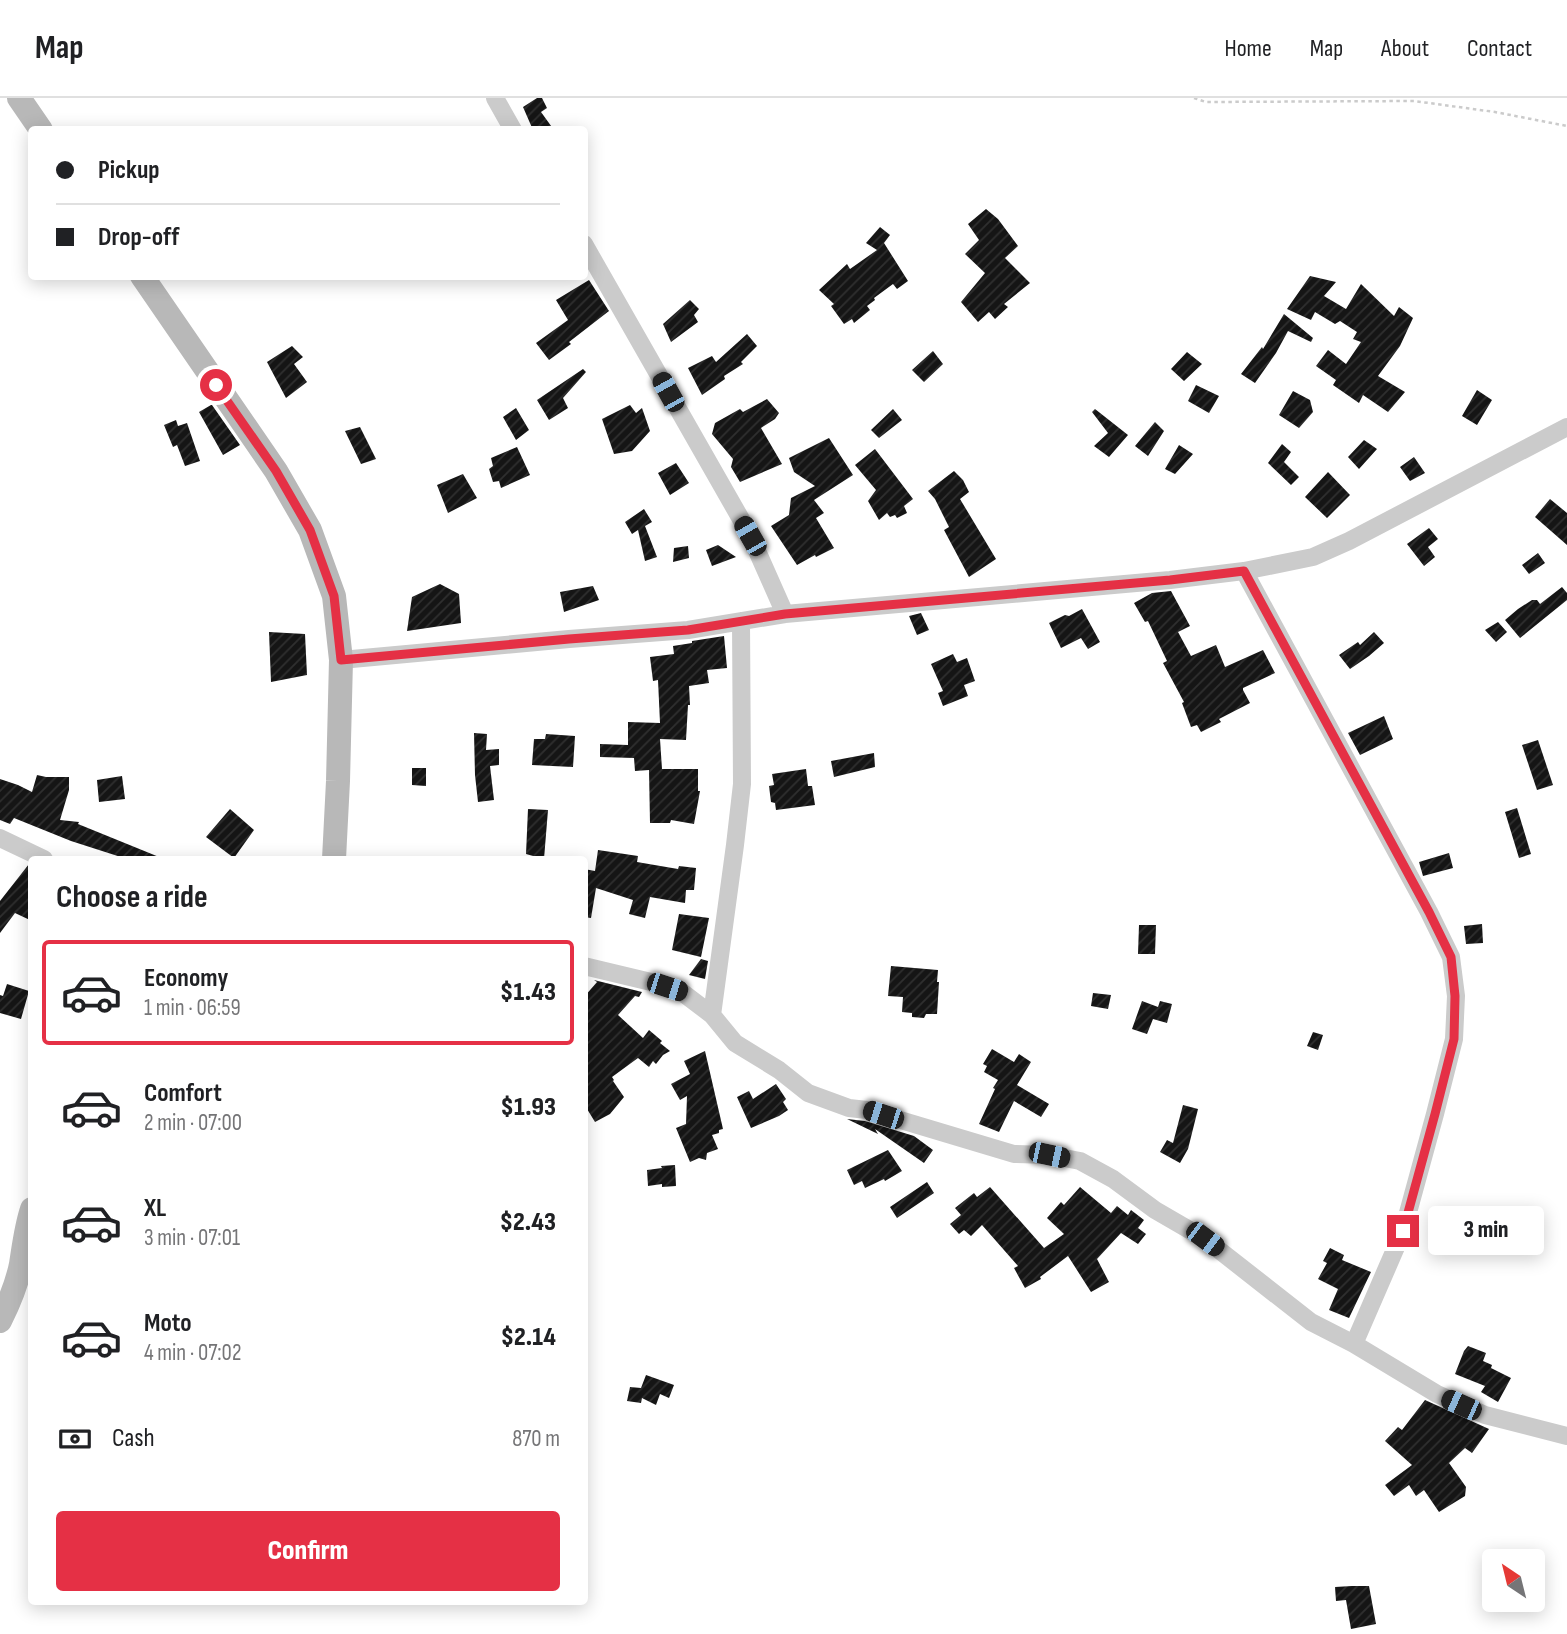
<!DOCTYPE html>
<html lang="en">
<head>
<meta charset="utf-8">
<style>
  body { margin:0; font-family:"Sofia Sans Condensed",sans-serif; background:#f6f6f6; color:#202124; height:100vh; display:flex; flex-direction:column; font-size:26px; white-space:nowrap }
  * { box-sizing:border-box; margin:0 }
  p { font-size:23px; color:#757577 }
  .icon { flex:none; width:38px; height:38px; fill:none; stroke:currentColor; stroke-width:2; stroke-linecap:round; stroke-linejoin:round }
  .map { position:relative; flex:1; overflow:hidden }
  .sheet { position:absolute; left:28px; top:758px; width:560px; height:749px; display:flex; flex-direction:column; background:#fff; border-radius:7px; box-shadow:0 4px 18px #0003 }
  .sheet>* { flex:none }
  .guide { position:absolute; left:28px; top:28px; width:560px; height:154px; border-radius:7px; box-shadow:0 4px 18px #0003; display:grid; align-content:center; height:154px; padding:0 28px; background:#fff }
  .needle { width:46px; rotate:325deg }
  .buttons { position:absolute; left:1482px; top:1451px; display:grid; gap:14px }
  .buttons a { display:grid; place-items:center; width:63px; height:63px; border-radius:7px; background:#fff; box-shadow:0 4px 18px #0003; font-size:35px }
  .end { position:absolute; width:32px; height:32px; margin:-16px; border:9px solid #e53045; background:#fff; box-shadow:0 0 0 4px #fff }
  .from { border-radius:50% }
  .bubble { position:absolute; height:49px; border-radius:7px; background:#fff; box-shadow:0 4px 18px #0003; font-size:23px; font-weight:800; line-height:49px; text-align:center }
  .car { position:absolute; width:21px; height:42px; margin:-21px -10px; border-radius:9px; box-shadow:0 0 5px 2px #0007; background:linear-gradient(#222 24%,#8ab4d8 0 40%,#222 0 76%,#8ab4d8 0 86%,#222 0) }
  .guide b { display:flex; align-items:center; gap:24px; height:66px; font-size:26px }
  .guide b+b { border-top:2px solid #e0e0e0 }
  .guide i { width:18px; height:18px; background:#202124 }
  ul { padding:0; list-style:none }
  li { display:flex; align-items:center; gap:21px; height:105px; margin:0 14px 10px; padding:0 14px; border:4px solid transparent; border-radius:7px }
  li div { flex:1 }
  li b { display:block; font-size:26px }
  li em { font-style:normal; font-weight:800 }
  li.current { border-color:#e53045 }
  li>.icon { width:63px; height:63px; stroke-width:1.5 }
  h2 { padding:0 28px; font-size:32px; line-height:84px }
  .pay { display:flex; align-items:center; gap:18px; height:77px; padding:0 28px; font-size:26px }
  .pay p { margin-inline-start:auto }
  .button { display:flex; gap:14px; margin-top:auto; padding:14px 28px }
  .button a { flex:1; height:80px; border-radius:7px; background:#e53045; color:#fff; font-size:28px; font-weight:800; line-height:80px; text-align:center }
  header { display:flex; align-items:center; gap:42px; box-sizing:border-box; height:98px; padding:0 35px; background:#fff; border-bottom:2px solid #e0e0e0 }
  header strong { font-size:33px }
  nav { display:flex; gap:38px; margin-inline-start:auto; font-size:24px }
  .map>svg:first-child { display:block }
  .building { fill:url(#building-hatch) }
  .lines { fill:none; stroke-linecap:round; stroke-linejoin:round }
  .path { stroke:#cbcbcb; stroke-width:2.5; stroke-dasharray:3.5 3.5; stroke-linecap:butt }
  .minor { stroke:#cbcbcb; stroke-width:18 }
  .secondary { stroke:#b8b8b8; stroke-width:24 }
  .route { stroke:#e53045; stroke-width:9 }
</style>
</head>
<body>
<header>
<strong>Map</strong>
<nav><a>Home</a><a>Map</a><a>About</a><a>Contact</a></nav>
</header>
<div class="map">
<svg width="1567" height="1536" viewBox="0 0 1567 1536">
  <defs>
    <pattern id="building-hatch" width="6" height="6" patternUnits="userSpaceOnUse" patternTransform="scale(1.75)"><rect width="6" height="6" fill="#151515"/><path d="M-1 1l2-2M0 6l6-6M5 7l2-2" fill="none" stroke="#2f2f2f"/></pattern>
  </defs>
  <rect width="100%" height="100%" fill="#fff"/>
  <path class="building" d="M 537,0 L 542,0 L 547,10 L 541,14 L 554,32 L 533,32 L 523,9 Z
    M 986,111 L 998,121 L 1018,148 L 1005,160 L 1030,185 L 1004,206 L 1008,209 L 995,221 L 989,214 L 978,224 L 961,204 L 985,175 L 965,156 L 979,142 L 968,126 Z
    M 880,129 L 890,137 L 884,145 L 908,183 L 897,191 L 893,186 L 874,200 L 875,202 L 867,208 L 870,212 L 854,225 L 852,221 L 844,226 L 831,208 L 834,206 L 819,192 L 847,166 L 850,171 L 877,152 L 866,145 Z
    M 1310,178 L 1336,184 L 1324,198 L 1346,211 L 1361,186 L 1394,218 L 1399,209 L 1413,220 L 1400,248 L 1378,278 L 1405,294 L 1388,314 L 1363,297 L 1359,305 L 1333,287 L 1336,282 L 1316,268 L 1328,252 L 1346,266 L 1361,244 L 1353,241 L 1357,234 L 1340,223 L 1335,226 L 1315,214 L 1311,222 L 1287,211 Z
    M 589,182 L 609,213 L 569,244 L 571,246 L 549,262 L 536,245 L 568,222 L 556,202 Z
    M 690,202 L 699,211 L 694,217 L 698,224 L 671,244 L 663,226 Z
    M 1284,216 L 1313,240 L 1311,244 L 1288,233 L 1276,255 L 1255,285 L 1241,276 L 1262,249 L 1263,251 Z
    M 747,236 L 757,248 L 741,264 L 743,266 L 724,278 L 725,281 L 702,297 L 688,270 L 712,258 L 716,264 Z
    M 292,248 L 303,259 L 294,266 L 307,284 L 286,300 L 267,264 Z
    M 933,253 L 943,266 L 924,284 L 912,272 Z
    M 1187,254 L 1202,266 L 1184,283 L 1171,271 Z
    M 583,271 L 586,274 L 563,300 L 568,310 L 549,322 L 537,302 Z
    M 1196,287 L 1219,298 L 1209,315 L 1188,303 Z
    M 1477,292 L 1492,302 L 1477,327 L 1462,318 Z
    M 1293,293 L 1310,302 L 1313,314 L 1299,330 L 1279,317 Z
    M 767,301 L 779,315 L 775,321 L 761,330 L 782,366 L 740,384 L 731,369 L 733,361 L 712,336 L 715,325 L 740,311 L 743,314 Z
    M 211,307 L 212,307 L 240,347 L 223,357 L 199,314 Z
    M 630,307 L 636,315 L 642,310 L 650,333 L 632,353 L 614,356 L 602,321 Z
    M 516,310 L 529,332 L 516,342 L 503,319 Z
    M 893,311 L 902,322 L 879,340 L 871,332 Z
    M 1095,311 L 1128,337 L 1109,359 L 1094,348 L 1108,335 L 1092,314 Z
    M 176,322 L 178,328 L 187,325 L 200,363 L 185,368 L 177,347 L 173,349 L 164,327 Z
    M 1155,324 L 1164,333 L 1148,358 L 1135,348 Z
    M 360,329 L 376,361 L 361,366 L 345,333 Z
    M 829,340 L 853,377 L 814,402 L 824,415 L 816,420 L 834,450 L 816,459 L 815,457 L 797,467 L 771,428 L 789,417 L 791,400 L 815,388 L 794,374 L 789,360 Z
    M 1364,342 L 1377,351 L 1359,371 L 1348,359 Z
    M 1282,346 L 1291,354 L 1284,364 L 1299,379 L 1291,387 L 1268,365 Z
    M 1179,347 L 1193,356 L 1175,376 L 1165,371 Z
    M 517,349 L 530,377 L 501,390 L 499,383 L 493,384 L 489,371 L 493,368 L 491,360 Z
    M 875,351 L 913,401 L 904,408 L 907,415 L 897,420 L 895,417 L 890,419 L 887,415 L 879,422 L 868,403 L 876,392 L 855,367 Z
    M 1414,359 L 1425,375 L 1410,383 L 1400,369 Z
    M 676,365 L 689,385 L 670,397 L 658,375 Z
    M 954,373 L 963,382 L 969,394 L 960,401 L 996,461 L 969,479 L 944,432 L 949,429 L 935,401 L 928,393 Z
    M 1328,374 L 1350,397 L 1327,420 L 1305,399 Z
    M 463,376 L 477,400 L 448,415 L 437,387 Z
    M 1550,401 L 1567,415 L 1567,447 L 1535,419 Z
    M 644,411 L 652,424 L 645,428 L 657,459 L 645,463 L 638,432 L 632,436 L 625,424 Z
    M 1429,430 L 1438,441 L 1428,449 L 1435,459 L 1424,468 L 1407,446 Z
    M 718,447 L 736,459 L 712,468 L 706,452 Z
    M 688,448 L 689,460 L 673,464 L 674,450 Z
    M 1538,455 L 1545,465 L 1529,476 L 1522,467 Z
    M 440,486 L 459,496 L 461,525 L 407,533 L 412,499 Z
    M 593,488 L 599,502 L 564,514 L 560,494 Z
    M 1562,489 L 1567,495 L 1567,502 L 1520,540 L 1505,522 L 1518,511 L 1532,502 L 1537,502 L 1540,506 Z
    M 1171,493 L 1190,528 L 1178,534 L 1191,558 L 1216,547 L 1225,569 L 1263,552 L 1275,575 L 1243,590 L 1243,592 L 1250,605 L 1219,621 L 1221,624 L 1201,634 L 1197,627 L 1191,629 L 1182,605 L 1184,604 L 1163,565 L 1167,563 L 1148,523 L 1145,524 L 1134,505 L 1152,495 Z
    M 1082,511 L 1100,544 L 1088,551 L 1081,540 L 1061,550 L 1049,525 L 1065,517 L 1069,518 Z
    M 921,515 L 929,532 L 917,537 L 909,518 Z
    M 1498,524 L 1507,534 L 1496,544 L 1485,532 Z
    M 269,534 L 305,536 L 307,577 L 271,584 Z
    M 1374,534 L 1384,545 L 1369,558 L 1350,571 L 1339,557 L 1358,544 L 1360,547 Z
    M 724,538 L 727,570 L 707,572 L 709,585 L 689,588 L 690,607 L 688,607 L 686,642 L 660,641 L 662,671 L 698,671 L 698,693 L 700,693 L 694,726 L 671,722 L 670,725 L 650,725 L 649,672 L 635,673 L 634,660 L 600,659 L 600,646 L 628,647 L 628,624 L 660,625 L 658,582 L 653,583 L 650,559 L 674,556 L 673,548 L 692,545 L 692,543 Z
    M 953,556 L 957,564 L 967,560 L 975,583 L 964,587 L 968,598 L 943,608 L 938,595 L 943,593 L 931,566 Z
    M 1384,618 L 1393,641 L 1360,657 L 1348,635 Z
    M 474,635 L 487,636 L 486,652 L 499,651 L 499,667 L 490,668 L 494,702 L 478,704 L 475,677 Z
    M 546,636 L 575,638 L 573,669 L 532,667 L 534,641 L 545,641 Z
    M 1538,642 L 1553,687 L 1537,692 L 1522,647 Z
    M 874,655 L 875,669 L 834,679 L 831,663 Z
    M 412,670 L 426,670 L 426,688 L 412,687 Z
    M 806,671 L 808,688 L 812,688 L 815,707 L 776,712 L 775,705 L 771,704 L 769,688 L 774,687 L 772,676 Z
    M 37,677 L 46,679 L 69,679 L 69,692 L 60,722 L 79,724 L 78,726 L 164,761 L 127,761 L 71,743 L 14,720 L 10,726 L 0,722 L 0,681 L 18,687 L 32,694 Z
    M 122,678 L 125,701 L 99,704 L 97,682 Z
    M 1517,710 L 1531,756 L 1519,760 L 1505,714 Z
    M 230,711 L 254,732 L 234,760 L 206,739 Z
    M 528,711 L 548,712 L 544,761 L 526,756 Z
    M 598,752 L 638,758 L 637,764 L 678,771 L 679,768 L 696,770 L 694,792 L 686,792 L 685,805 L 650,799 L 645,820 L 629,816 L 633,802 L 596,790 L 591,820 L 584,819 L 584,771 L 595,773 Z
    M 1449,755 L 1453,770 L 1423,778 L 1419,764 Z
    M 29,766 L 32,768 L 32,823 L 15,815 L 0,835 L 0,803 Z
    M 679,816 L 709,820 L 701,859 L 672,852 Z
    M 1482,826 L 1483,845 L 1466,846 L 1464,828 Z
    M 1139,827 L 1156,827 L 1155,856 L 1138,856 Z
    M 701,861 L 708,863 L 705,881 L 689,877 Z
    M 891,868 L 938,872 L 937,884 L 939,884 L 937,916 L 926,916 L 924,920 L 912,919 L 912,915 L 902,914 L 903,899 L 888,898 Z
    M 594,882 L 642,894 L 639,899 L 635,898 L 618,917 L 643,940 L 649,932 L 662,943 L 660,945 L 670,953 L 663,957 L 656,966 L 653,963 L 649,969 L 638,960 L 612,979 L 614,982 L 613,983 L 624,999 L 610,1016 L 595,1024 L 584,1006 L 584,899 L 597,884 Z
    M 7,886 L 29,893 L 21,921 L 0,915 L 0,897 L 3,898 Z
    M 1093,895 L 1111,897 L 1108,911 L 1091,908 Z
    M 1142,903 L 1158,909 L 1160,903 L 1172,906 L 1167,925 L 1153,921 L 1147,936 L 1132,931 Z
    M 1313,934 L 1323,937 L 1318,952 L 1307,948 Z
    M 992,951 L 1014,964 L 1019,956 L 1031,964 L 1017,987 L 1049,1006 L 1041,1019 L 1014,1003 L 999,1034 L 979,1026 L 995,991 L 993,990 L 998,982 L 984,974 L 987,968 L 983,966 Z
    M 705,953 L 723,1031 L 719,1032 L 719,1035 L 712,1037 L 718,1051 L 707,1055 L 706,1062 L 699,1060 L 690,1064 L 676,1030 L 686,1026 L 687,998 L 680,1002 L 671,986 L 690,976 L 684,963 Z
    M 776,986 L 786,1001 L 783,1004 L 788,1012 L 779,1018 L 751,1030 L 737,999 L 749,993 L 753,1001 Z
    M 1183,1007 L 1198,1011 L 1188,1051 L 1180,1065 L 1160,1054 L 1167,1042 L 1173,1045 Z
    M 847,1021 L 865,1023 L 914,1038 L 933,1052 L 924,1065 L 875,1031 L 878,1036 Z
    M 888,1052 L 902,1073 L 885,1083 L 884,1081 L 865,1090 L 862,1083 L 854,1087 L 847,1072 Z
    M 675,1067 L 676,1088 L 662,1089 L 662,1086 L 648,1088 L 647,1072 L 662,1070 L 661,1068 Z
    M 927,1084 L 934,1095 L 897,1120 L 890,1109 Z
    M 990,1089 L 1044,1150 L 1064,1136 L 1047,1120 L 1061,1104 L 1064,1107 L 1080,1089 L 1111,1115 L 1117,1108 L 1128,1117 L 1131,1112 L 1144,1122 L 1138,1130 L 1146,1136 L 1138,1146 L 1121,1135 L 1097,1161 L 1109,1184 L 1091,1194 L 1068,1158 L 1040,1179 L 1041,1181 L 1025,1190 L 1014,1170 L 1018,1168 L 982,1127 L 971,1138 L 964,1132 L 959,1136 L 950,1126 L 961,1117 L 955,1110 L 974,1095 L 977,1099 Z
    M 1330,1150 L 1344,1157 L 1342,1162 L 1371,1174 L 1349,1220 L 1329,1212 L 1338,1191 L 1318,1181 L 1327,1165 L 1323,1163 Z
    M 1468,1248 L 1486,1255 L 1483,1263 L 1492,1267 L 1491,1270 L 1511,1280 L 1498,1304 L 1481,1294 L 1485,1288 L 1455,1276 L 1464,1253 Z
    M 646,1277 L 674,1287 L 669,1300 L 660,1296 L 656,1307 L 642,1300 L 641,1305 L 627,1303 L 630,1289 L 641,1290 Z
    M 1425,1302 L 1489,1331 L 1472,1355 L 1465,1350 L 1449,1365 L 1466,1389 L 1465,1398 L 1439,1414 L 1424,1392 L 1416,1398 L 1409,1387 L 1394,1398 L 1385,1387 L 1412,1367 L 1385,1343 L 1398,1329 L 1402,1332 Z
    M 1352,1488 L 1369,1488 L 1376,1526 L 1351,1531 L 1346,1502 L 1336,1503 L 1335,1489 Z"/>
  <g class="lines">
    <path class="path" d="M 1194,0 L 1206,4 L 1414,3 L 1495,14 L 1567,28"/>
    <path class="minor" d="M 495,0 L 513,32
      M 584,146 L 750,437 L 785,516
      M 1244,473 L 1429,814 L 1451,859 L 1456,898 L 1454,941 L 1435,1016 L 1403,1133 L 1354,1246
      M 341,562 L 569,541 L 688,532 L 785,516 L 1170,482 L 1244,473 L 1313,459 L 1349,443 L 1567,329
      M 0,740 L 44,761
      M 584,868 L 651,884 L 683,895 L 712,917 L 735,945 L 779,972 L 808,995 L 849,1010 L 867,1012 L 1014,1056 L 1049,1057 L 1080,1063 L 1113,1081 L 1155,1112 L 1205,1141 L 1311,1224 L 1354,1246 L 1437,1296 L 1485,1317 L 1567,1338
      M 712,917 L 735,747 L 742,686 L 741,523"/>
    <path class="secondary" d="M 19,0 L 41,32
      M 142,178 L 276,373 L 310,432 L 334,498 L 341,562 L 338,683 L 334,761
      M 0,1223 C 9,1205 17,1186 21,1166 C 24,1147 26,1129 32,1111"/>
  </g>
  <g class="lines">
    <path class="route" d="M 216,287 L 276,373 L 310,432 L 334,498 L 341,562 L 569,541 L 688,532 L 785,516 L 1170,482 L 1244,473 L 1429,814 L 1451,859 L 1455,898 L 1454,941 L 1435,1016 L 1403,1133"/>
  </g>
</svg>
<div class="buttons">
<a><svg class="needle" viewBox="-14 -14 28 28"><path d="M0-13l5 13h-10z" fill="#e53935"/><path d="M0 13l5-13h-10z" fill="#757577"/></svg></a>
</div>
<i class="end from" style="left:216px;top:287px"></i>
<i class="end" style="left:1403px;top:1133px"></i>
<div class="bubble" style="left:1428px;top:1108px;width:116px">3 min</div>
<i class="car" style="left:668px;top:294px;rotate:331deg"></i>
<i class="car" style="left:750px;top:438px;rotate:330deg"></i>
<i class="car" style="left:667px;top:889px;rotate:108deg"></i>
<i class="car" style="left:883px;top:1017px;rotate:288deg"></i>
<i class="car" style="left:1049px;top:1057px;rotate:102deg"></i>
<i class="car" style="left:1205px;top:1141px;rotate:127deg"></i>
<i class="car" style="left:1461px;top:1307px;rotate:294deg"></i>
<div class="guide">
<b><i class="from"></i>Pickup</b>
<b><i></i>Drop-off</b>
</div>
<section class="sheet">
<h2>Choose a ride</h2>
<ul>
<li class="current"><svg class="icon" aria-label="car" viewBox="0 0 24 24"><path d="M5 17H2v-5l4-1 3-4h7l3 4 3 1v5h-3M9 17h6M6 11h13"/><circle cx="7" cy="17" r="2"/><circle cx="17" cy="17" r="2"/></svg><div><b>Economy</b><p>1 min · 06:59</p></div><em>$1.43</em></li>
<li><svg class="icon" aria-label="car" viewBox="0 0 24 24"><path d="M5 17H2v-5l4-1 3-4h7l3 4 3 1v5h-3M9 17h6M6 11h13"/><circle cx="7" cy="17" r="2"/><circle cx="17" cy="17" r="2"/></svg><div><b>Comfort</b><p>2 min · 07:00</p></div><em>$1.93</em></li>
<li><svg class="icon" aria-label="car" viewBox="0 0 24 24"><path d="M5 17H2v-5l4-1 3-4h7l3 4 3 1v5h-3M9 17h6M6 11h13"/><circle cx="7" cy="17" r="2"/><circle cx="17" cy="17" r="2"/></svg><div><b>XL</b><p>3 min · 07:01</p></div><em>$2.43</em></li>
<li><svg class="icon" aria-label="car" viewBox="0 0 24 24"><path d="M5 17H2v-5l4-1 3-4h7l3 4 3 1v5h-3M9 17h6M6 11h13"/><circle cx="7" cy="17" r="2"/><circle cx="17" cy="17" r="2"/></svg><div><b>Moto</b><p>4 min · 07:02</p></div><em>$2.14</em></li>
</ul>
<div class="pay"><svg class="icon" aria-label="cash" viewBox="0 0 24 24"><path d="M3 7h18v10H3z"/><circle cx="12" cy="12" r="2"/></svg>Cash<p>870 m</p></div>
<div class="button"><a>Confirm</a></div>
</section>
</div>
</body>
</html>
